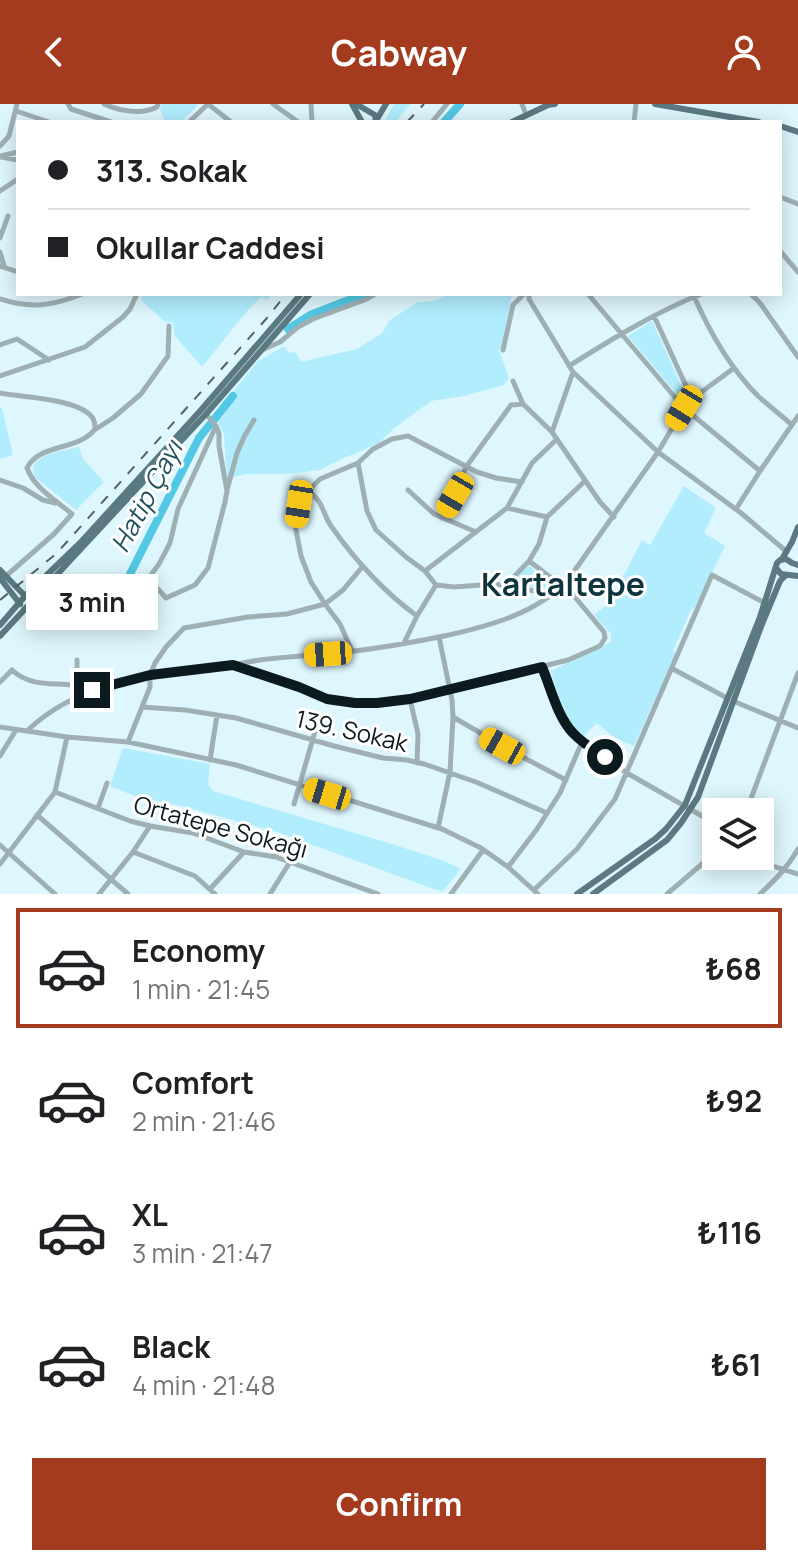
<!DOCTYPE html>
<html lang="en">
<head>
<meta charset="utf-8">
<style>
  body { margin:0; font-family:Manrope,sans-serif; background:#f2f2f2; color:#202124; height:100vh; display:flex; flex-direction:column; font-size:30px; white-space:nowrap }
  * { box-sizing:border-box; margin:0 }
  p { font-size:26px; color:#757577 }
  .icon { flex:none; width:44px; height:44px; fill:none; stroke:currentColor; stroke-width:2; stroke-linecap:round; stroke-linejoin:round }
  .map { position:relative; height:790px; overflow:hidden }
  .drawer { display:flex; flex-direction:column; background:#fff; flex:1 }
  .drawer>* { flex:none }
  .hud { position:absolute; left:16px; top:16px; width:766px; height:176px; border-radius:0px; box-shadow:0 4px 20px #0003; display:grid; align-content:center; height:176px; padding:0 32px; background:#fff }
  .tools { position:absolute; left:702px; top:694px; display:grid; gap:16px }
  .tools a { display:grid; place-items:center; width:72px; height:72px; border-radius:0px; background:#fff; box-shadow:0 4px 20px #0003; font-size:40px }
  .end { position:absolute; width:36px; height:36px; margin:-18px; border:10px solid #0b1a1e; background:#fff; box-shadow:0 0 0 4px #fff }
  .from { border-radius:50% }
  .bubble { position:absolute; height:56px; border-radius:0px; background:#fff; box-shadow:0 4px 20px #0003; font-size:26px; font-weight:700; line-height:56px; text-align:center }
  .car { position:absolute; width:24px; height:48px; margin:-24px -12px; border-radius:10px; box-shadow:0 0 6px 2px #0007; background:linear-gradient(#f5c518 24%,#345 0 40%,#f5c518 0 76%,#345 0 86%,#f5c518 0) }
  .hud b { display:flex; align-items:center; gap:28px; height:76px; font-size:30px }
  .hud b+b { border-top:2px solid #e0e0e0 }
  .hud i { width:20px; height:20px; background:#202124 }
  ul { padding:14px 0 0; list-style:none }
  li { display:flex; align-items:center; gap:24px; height:120px; margin:0 16px 12px; padding:0 16px; border:4px solid transparent; border-radius:0px }
  li div { flex:1 }
  li b { display:block; font-size:30px }
  li em { font-style:normal; font-weight:700 }
  li.current { border-color:#a43b1f }
  li>.icon { width:72px; height:72px; stroke-width:1.5 }
  .cta { display:flex; gap:16px; margin-top:auto; padding:16px 32px }
  .cta a { flex:1; height:92px; border-radius:0px; background:#a43b1f; color:#fff; font-size:32px; font-weight:700; line-height:92px; text-align:center }
  header { display:flex; justify-content:space-between; align-items:center; height:104px; padding:0 32px; background:#a43b1f; color:#fff; font-size:36px; font-weight:700 }
  .map>svg:first-child { display:block }
  .green { fill:#b1edfd }
  .lines { fill:none; stroke-linecap:round; stroke-linejoin:round }
  .river { stroke:#52c8e4; stroke-width:8 }
  .minor { stroke:#9fb0b4; stroke-width:5 }
  .major { stroke:#5a7981; stroke-width:6 }
  .rail { stroke:#516368; stroke-width:2; stroke-dasharray:10 10; stroke-linecap:butt }
  .route { stroke:#0b1a1e; stroke-width:10 }
  .labels { text-anchor:middle; dominant-baseline:central; stroke-width:6; stroke-linejoin:round; paint-order:stroke }
  .street-label { font-size:24px; fill:#0b1a1e; stroke:#fff }
  .water-label { font-size:26px; font-style:italic; fill:#20525e; stroke:#fff }
  .district-label { font-size:32px; font-weight:bold; fill:#0e343d; stroke:#fff }
</style>
</head>
<body>
<header><svg class="icon" aria-label="back" viewBox="0 0 24 24"><path d="M15 5l-7 7 7 7"/></svg>Cabway<svg class="icon" aria-label="person" viewBox="0 0 24 24"><circle cx="12" cy="8" r="4"/><path d="M4 21q1-7 8-7t8 7"/></svg></header>
<div class="map">
<svg width="798" height="790" viewBox="0 0 798 790">
  <rect width="100%" height="100%" fill="#def6fd"/>
  <path class="green" d="M 162,0 L 197,0 L 197,2 L 181,18 L 165,18 L 160,5 Z
    M 394,0 L 410,0 L 396,18 L 384,18 Z
    M 143,190 L 272,190 L 267,196 L 261,193 L 247,207 L 202,263 L 175,232 L 173,219 L 164,217 L 141,196 Z
    M 445,190 L 512,190 L 502,241 L 499,247 L 509,274 L 504,281 L 464,292 L 431,297 L 393,325 L 380,338 L 355,350 L 345,353 L 320,366 L 289,370 L 247,370 L 227,374 L 224,330 L 217,317 L 236,294 L 232,289 L 257,258 L 284,242 L 289,249 L 295,248 L 301,258 L 357,245 L 382,229 L 390,216 L 418,198 L 433,197 L 443,193 Z
    M 652,217 L 686,292 L 682,296 L 628,232 Z
    M 0,304 L 2,304 L 13,351 L 0,355 Z
    M 79,343 L 83,355 L 104,378 L 76,406 L 37,375 C 20,352 63,347 79,343 Z
    M 684,382 L 716,404 L 704,429 L 725,442 L 695,503 L 691,506 L 673,547 L 676,549 L 634,642 L 614,634 L 597,619 L 581,635 C 566,615 558,592 551,567 L 611,538 L 611,530 L 594,511 L 610,498 L 642,436 L 650,441 Z
    M 529,462 L 551,478 L 551,482 L 544,484 L 518,482 L 515,478 L 518,471 Z
    M 123,644 L 210,660 L 208,680 L 213,687 L 392,740 L 444,757 L 461,765 L 442,788 L 277,728 L 177,701 L 137,693 L 110,682 Z"/>
  <g class="lines">
    <path class="river" d="M 444,18 L 460,0
      M 288,225 L 310,211 L 364,190
      M 43,503 C 82,517 107,505 129,472 L 199,334 L 233,292"/>
    <path class="minor" d="M 68,0 L 71,5 L 111,18
      M 104,0 C 119,7 142,11 157,3 L 158,0
      M 208,0 L 231,18
      M 273,0 L 298,18
      M 311,0 L 312,18
      M 522,0 L 526,11
      M 16,7 L 49,18
      M 189,18 L 208,0
      M 432,18 L 447,0
      M 634,18 L 636,0
      M 0,42 L 9,32 L 17,0
      M 0,52 L 18,48
      M 1,53 L 18,56
      M 0,87 L 18,75
      M 780,93 L 798,100
      M 0,134 L 8,112
      M 780,147 L 798,168
      M 0,148 L 4,162
      M 0,162 L 18,168
      M 529,190 L 529,195 L 573,268 L 658,348 L 741,409 L 787,448
      M 588,190 L 684,304 L 760,367
      M 693,190 C 709,227 729,263 758,292 C 769,302 781,311 792,321
      M 751,190 L 760,199 L 798,253
      M 0,195 C 31,205 52,202 82,190
      M 654,212 L 692,295
      M 0,241 L 17,235 L 49,256
      M 262,246 L 280,238 L 298,223 L 313,215 L 367,195 L 375,190
      M 503,246 L 513,201 L 524,190
      M 569,262 C 612,235 654,209 701,190
      M 0,272 L 85,243 L 123,213 L 130,205 L 137,190
      M 513,277 L 523,300 L 552,328 L 600,398 L 614,413
      M 0,289 C 24,294 76,294 92,313 C 95,317 95,321 95,325 C 79,347 39,339 27,364 C 35,385 56,396 72,410 L 54,430 L 6,472
      M 96,325 L 113,314 L 141,290 L 168,252 L 169,222
      M 552,328 L 573,268
      M 358,359 L 367,407 L 376,426 L 406,453 L 425,467 L 436,481 L 454,483 L 495,480 L 540,488 L 555,488
      M 0,376 L 23,384 L 43,396 L 55,399 L 57,398
      M 227,386 L 237,349 L 244,333 L 254,316
      M 408,386 L 434,410 L 476,428
      M 308,387 L 320,375 L 358,359 L 373,345 L 392,335 L 408,332 L 477,368 L 496,374 L 522,378
      M 507,404 L 547,413
      M 736,405 L 760,367 L 798,312
      M 442,414 L 455,391 L 466,363 L 511,301 L 523,300
      M 529,457 L 562,482
      M 425,467 L 507,404 L 532,359 L 557,335
      M 506,481 L 529,457 L 539,440 L 547,413 L 585,377
      M 142,483 L 158,485 L 166,494 L 195,481 L 208,464 L 225,398 L 227,387 L 219,342 L 219,330 L 216,322 L 206,310
      M 24,504 L 39,512 L 59,519 L 87,518 L 110,508 L 145,479 L 159,460 L 170,439 L 178,405 L 216,322
      M 439,533 L 452,596 L 453,613 L 513,648 L 566,676
      M 404,539 L 417,512 L 436,481
      M 352,547 L 340,520 L 325,500 L 311,478 L 301,452 L 295,421 L 301,391 L 308,387 C 325,399 321,407 331,422 C 355,456 383,487 417,512
      M 77,556 L 77,566 L 82,582
      M 234,561 L 299,583 L 327,595 L 355,599 L 377,599 L 410,595 L 568,556 L 600,542 L 605,534 L 604,528 L 564,480
      M 542,563 L 560,607 L 570,626 L 582,638 L 627,669 L 716,720
      M 673,565 L 727,594
      M 0,578 L 12,566 C 36,588 63,574 91,586
      M 410,595 L 418,630 L 417,659
      M 733,597 L 798,624
      M 142,603 L 185,606 L 236,614 L 334,642 L 383,654 L 407,656 L 424,660 L 476,678 L 547,709
      M 0,623 L 67,633 L 128,638 L 236,661 L 442,725 L 481,744 L 508,763 L 538,790
      M 28,626 C 84,573 160,571 232,561 C 244,559 256,556 268,555 C 294,552 321,551 347,548 C 381,544 415,538 449,531 C 492,521 537,509 568,476 L 658,348 L 684,304 L 692,295 L 734,264
      M 128,638 L 150,583 L 150,571 L 155,559 L 166,543 L 184,524 L 248,513 L 287,510 L 325,500 L 343,486 L 363,462
      M 0,652 L 16,626
      M 210,656 L 217,611
      M 55,688 L 130,717 L 150,722 L 193,729 L 244,748 L 276,753 L 378,790
      M 294,700 L 319,614
      M 98,704 L 107,679
      M 746,708 L 798,569
      M 37,711 L 128,790
      M 438,724 L 450,668 L 453,613
      M 0,741 L 55,790
      M 133,748 L 195,772 L 215,790
      M 750,752 L 760,758 L 798,770
      M 276,753 L 282,736
      M 0,760 L 55,688 L 67,633
      M 508,763 L 537,725 L 560,689 L 582,638
      M 210,785 L 244,748
      M 534,786 L 577,745 L 615,695 L 712,471 L 765,499
      M 99,790 L 133,748 L 150,722
      M 270,790 L 290,758
      M 451,790 L 483,746
      M 667,790 L 716,748
      M 760,790 C 775,776 788,763 798,745"/>
    <path class="major" d="M 352,0 L 362,18
      M 356,0 L 375,11 L 376,17
      M 655,0 L 759,18
      M 377,15 L 386,0
      M 512,18 L 548,1 L 555,0
      M 780,22 L 798,28
      M 782,455 L 792,438 L 798,423
      M 776,464 L 781,470 L 798,472
      M 0,466 L 26,493
      M 0,474 L 20,500
      M 0,521 L 25,492 L 81,438 L 201,306 L 301,190
      M 0,532 L 206,310 L 310,190
      M 577,790 L 655,735 L 666,725 L 685,701 L 760,513 L 777,459 L 780,456 L 786,455 L 792,459 L 798,461
      M 593,790 L 667,736 L 681,719 L 698,693 L 762,520 L 780,477 L 786,471"/>
    <path class="rail" d="M 407,18 L 424,0
      M 0,496 L 57,449 L 267,214 L 286,190"/>
  </g>
  <g class="lines">
    <path class="route" d="M 92,586 L 150,571 L 233,561 L 299,583 L 327,595 L 355,599 L 377,599 L 410,595 L 542,563 C 551,584 557,612 573,629 C 582,639 594,646 605,653"/>
  </g>
  <g class="labels">
    <g class="street-label">
      <text transform="translate(352 626) rotate(13)">139. Sokak</text>
      <text transform="translate(221 722) rotate(15)">Ortatepe Sokağı</text>
    </g>
    <g class="water-label">
      <text transform="translate(146 392) rotate(-62)">Hatip Çayı</text>
    </g>
    <g class="district-label">
      <text x="563" y="480">Kartaltepe</text>
    </g>
  </g>
</svg>
<div class="tools">
<a><svg class="icon" aria-label="layers" viewBox="0 0 24 24"><path d="M12 4l9 5-9 5-9-5zM3 14l9 5 9-5"/></svg></a>
</div>
<i class="end from" style="left:605px;top:653px"></i>
<i class="end" style="left:92px;top:586px"></i>
<div class="bubble" style="left:26px;top:470px;width:132px">3 min</div>
<i class="car" style="left:684px;top:304px;rotate:211deg"></i>
<i class="car" style="left:455px;top:391px;rotate:210deg"></i>
<i class="car" style="left:299px;top:400px;rotate:189deg"></i>
<i class="car" style="left:328px;top:550px;rotate:266deg"></i>
<i class="car" style="left:502px;top:642px;rotate:299deg"></i>
<i class="car" style="left:327px;top:690px;rotate:287deg"></i>
<div class="hud">
<b><i class="from"></i>313. Sokak</b>
<b><i></i>Okullar Caddesi</b>
</div>
</div>
<section class="drawer">
<ul>
<li class="current"><svg class="icon" aria-label="car" viewBox="0 0 24 24"><path d="M5 17H2v-5l4-1 3-4h7l3 4 3 1v5h-3M9 17h6M6 11h13"/><circle cx="7" cy="17" r="2"/><circle cx="17" cy="17" r="2"/></svg><div><b>Economy</b><p>1 min · 21:45</p></div><em>₺68</em></li>
<li><svg class="icon" aria-label="car" viewBox="0 0 24 24"><path d="M5 17H2v-5l4-1 3-4h7l3 4 3 1v5h-3M9 17h6M6 11h13"/><circle cx="7" cy="17" r="2"/><circle cx="17" cy="17" r="2"/></svg><div><b>Comfort</b><p>2 min · 21:46</p></div><em>₺92</em></li>
<li><svg class="icon" aria-label="car" viewBox="0 0 24 24"><path d="M5 17H2v-5l4-1 3-4h7l3 4 3 1v5h-3M9 17h6M6 11h13"/><circle cx="7" cy="17" r="2"/><circle cx="17" cy="17" r="2"/></svg><div><b>XL</b><p>3 min · 21:47</p></div><em>₺116</em></li>
<li><svg class="icon" aria-label="car" viewBox="0 0 24 24"><path d="M5 17H2v-5l4-1 3-4h7l3 4 3 1v5h-3M9 17h6M6 11h13"/><circle cx="7" cy="17" r="2"/><circle cx="17" cy="17" r="2"/></svg><div><b>Black</b><p>4 min · 21:48</p></div><em>₺61</em></li>
</ul>
<div class="cta"><a>Confirm</a></div>
</section>
</body>
</html>
